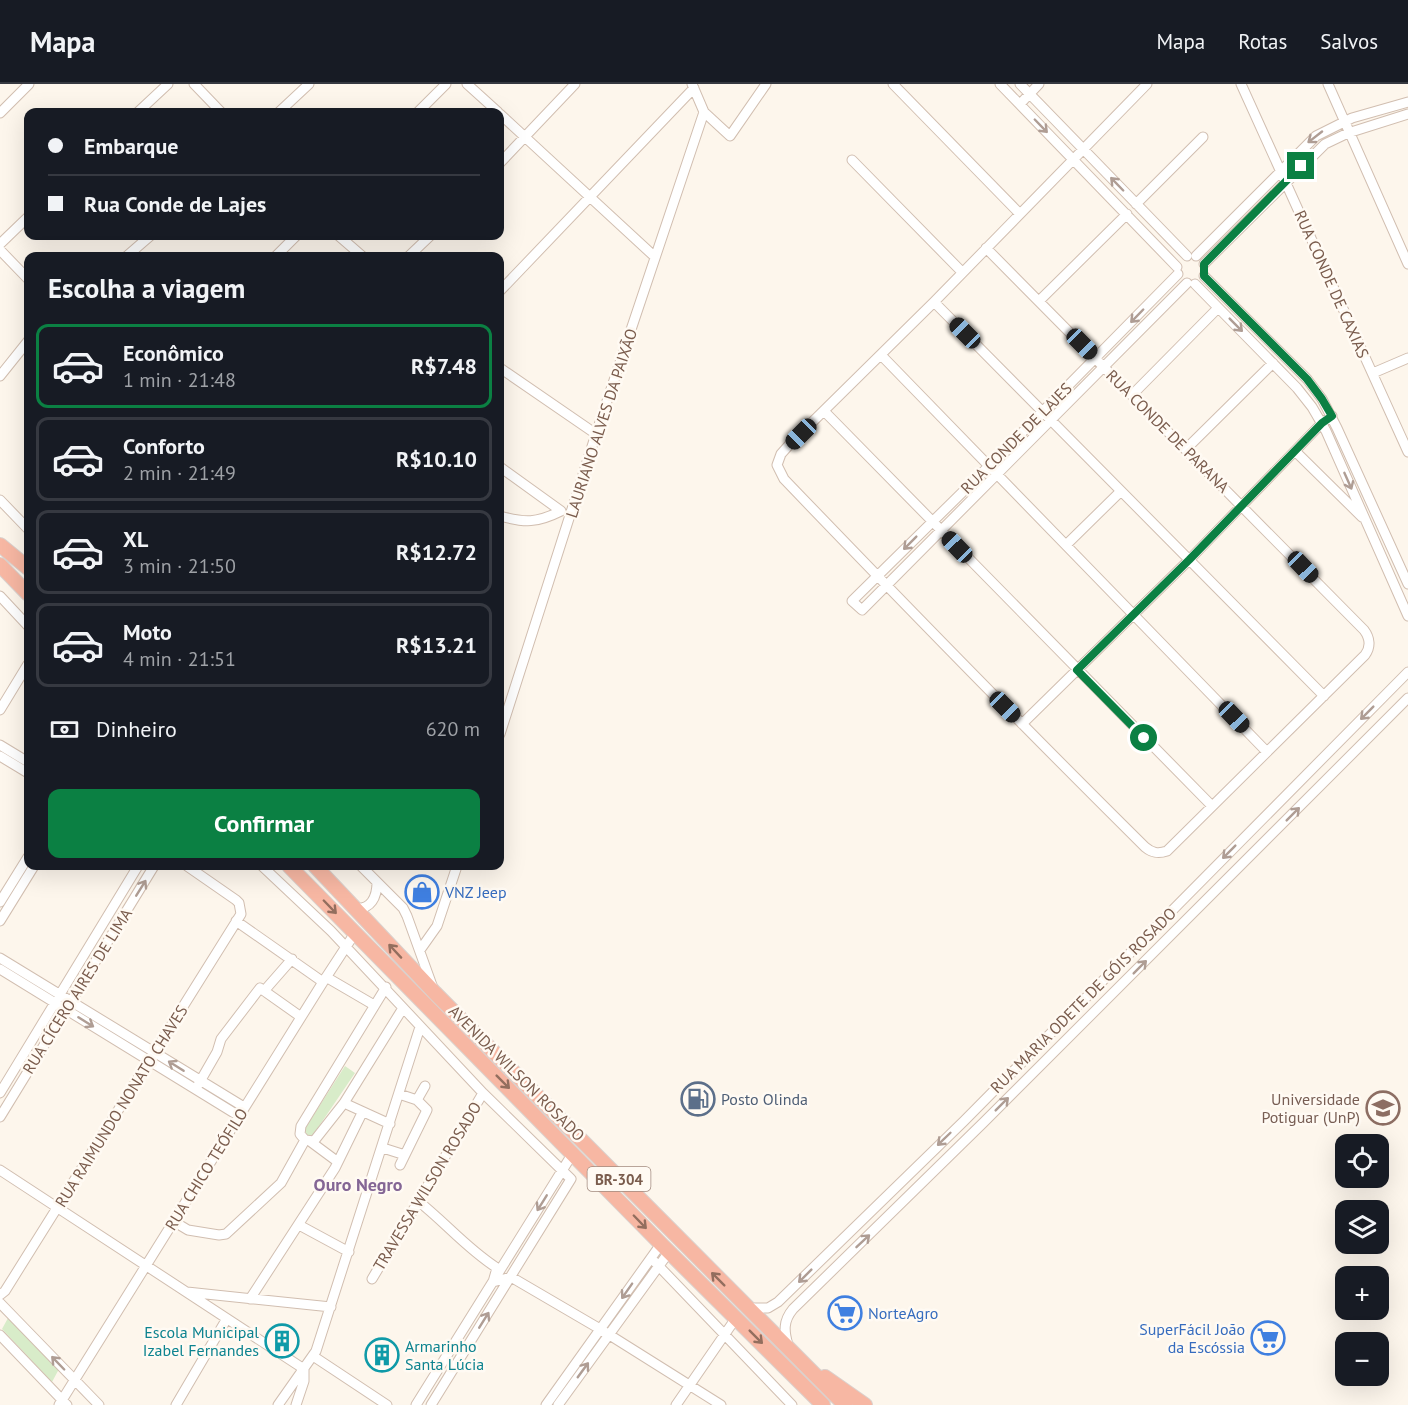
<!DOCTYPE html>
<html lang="pt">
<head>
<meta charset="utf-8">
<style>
  body { margin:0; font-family:"PT Sans",sans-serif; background:#242831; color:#f1f3f6; height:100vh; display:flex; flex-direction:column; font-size:22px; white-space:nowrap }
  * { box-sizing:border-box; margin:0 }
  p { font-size:20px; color:#9ea1a6 }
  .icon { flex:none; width:33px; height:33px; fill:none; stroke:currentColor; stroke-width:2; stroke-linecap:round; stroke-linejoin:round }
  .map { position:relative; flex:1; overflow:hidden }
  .drawer { position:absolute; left:24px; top:168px; width:480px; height:618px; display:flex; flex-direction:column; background:#171b24; border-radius:12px; box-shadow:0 6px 24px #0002 }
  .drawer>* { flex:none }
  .guide { position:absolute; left:24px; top:24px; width:480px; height:132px; border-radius:12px; box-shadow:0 6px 24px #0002; display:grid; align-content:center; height:132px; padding:0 24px; background:#171b24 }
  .buttons { position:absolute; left:1335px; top:1050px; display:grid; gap:12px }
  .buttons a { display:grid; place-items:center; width:54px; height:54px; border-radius:12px; background:#171b24; box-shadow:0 6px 24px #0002; font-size:30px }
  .end { position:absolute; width:27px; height:27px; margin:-14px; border:8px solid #0b8043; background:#fff; box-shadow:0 0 0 3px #fff }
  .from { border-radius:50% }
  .car { position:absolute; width:18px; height:36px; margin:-18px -9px; border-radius:8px; box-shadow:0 0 4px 2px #0007; background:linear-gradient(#222 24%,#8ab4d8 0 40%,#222 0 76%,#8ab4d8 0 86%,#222 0) }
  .guide b { display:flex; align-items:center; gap:21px; height:57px; font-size:22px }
  .guide b+b { border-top:2px solid #363941 }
  .guide i { width:15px; height:15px; background:#f1f3f6 }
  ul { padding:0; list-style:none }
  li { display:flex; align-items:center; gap:18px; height:84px; margin:0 12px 9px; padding:0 12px; border:3px solid #363941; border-radius:12px }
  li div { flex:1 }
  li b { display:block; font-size:22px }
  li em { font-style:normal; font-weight:700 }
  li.on { border-color:#0b8043 }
  li>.icon { width:54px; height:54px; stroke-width:1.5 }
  h2 { padding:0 24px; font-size:27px; line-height:72px }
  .pay { display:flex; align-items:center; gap:15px; height:66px; padding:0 24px; font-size:22px }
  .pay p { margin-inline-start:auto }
  .cta { display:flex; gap:12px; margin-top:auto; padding:12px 24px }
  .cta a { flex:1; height:69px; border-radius:12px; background:#0b8043; color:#fff; font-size:24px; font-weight:700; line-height:69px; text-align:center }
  header { display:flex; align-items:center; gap:36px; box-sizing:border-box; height:84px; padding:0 30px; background:#171b24; border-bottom:2px solid #363941 }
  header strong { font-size:28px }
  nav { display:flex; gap:33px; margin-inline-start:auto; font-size:21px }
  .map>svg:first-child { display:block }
  .green { fill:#d8ecc9 }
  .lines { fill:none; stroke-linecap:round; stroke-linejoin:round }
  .minor-casing { stroke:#d1beb0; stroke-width:11 }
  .highway-casing { stroke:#dad1cd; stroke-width:16 }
  .minor { stroke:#fff; stroke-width:9 }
  .highway { stroke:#f7b7a3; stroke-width:14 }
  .oneway { stroke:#af9d94 }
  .oneway2 { stroke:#936e5e }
  .route { stroke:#0b8043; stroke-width:8 }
  .labels { text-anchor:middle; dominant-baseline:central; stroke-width:5; stroke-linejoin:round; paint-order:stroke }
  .shield { fill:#fffaf3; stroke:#a28b7f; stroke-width:1.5 }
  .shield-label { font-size:15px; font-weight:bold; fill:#7a5c4d }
  .street-label { font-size:16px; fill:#7a5c4d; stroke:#fffaf3 }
  .shop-label { font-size:16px; fill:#366cbe; stroke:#fffaf3; text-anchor:start }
  .service-label { font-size:16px; fill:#4e5e75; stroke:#fffaf3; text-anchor:start }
  .education-label { font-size:16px; fill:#785e54; stroke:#fffaf3; text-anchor:end }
  .culture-label { font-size:16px; fill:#0d838f; stroke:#fffaf3; text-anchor:end }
  .neighbourhood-label { font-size:18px; font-weight:bold; fill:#846695; stroke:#fffaf3 }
</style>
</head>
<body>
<header>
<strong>Mapa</strong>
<nav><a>Mapa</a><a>Rotas</a><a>Salvos</a></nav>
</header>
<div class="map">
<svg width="1408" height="1321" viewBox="0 0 1408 1321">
  <rect width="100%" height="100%" fill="#fdf6ec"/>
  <path class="green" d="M 345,982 L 355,989 L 313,1051 L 307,1051 L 304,1046 Z
    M 8,1234 L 59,1285 L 52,1298 L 2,1245 Z"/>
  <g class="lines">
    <defs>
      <path id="minor" d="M 194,0 L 221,28
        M 467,0 L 498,28
        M 692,0 L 704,28 L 730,52 L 766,0
        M 893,0 L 1020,130
        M 1000,0 L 1177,183
        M 1020,0 L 1187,172
        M 1241,0 L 1408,368
        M 1328,0 L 1408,180
        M 1020,20 L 1039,0
        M 138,28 L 168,0
        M 279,28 L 309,0
        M 418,28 L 446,0
        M 0,29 L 29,0
        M 500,30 L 655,173
        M 852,76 L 962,188
        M 500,79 L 575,0
        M 1136,120 L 1203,53
        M 339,152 L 362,172
        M 0,160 L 28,133
        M 986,164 L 1364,546 C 1370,554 1371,563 1365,571 L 1167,767 C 1158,770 1152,769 1145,763 C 1023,642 903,519 784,395 L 777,381 L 781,370 L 789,361 L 934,218 L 1147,0
        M 0,166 L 28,195
        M 127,172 L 150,152
        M 276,172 L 296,152
        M 409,172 L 430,152
        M 1196,172 L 1316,52 L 1352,34 L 1408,18
        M 1204,180 L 1325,60 L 1348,49 L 1408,30
        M 1178,190 L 989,382 L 852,517 L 862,526 L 1187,199
        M 1204,192 L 1307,295 L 1322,315 L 1337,344 L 1408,500
        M 1195,200 L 1297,304 L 1312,323 L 1326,347 L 1408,532
        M 500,207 L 694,4
        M 1039,217 L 1127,130
        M 934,218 L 1324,612
        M 881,271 L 1267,668
        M 500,284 L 596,350
        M 1373,289 L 1408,274
        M 0,292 L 28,257
        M 1132,311 L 1218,224
        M 824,327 L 1212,722
        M 1186,365 L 1273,279
        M 1295,367 L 1362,433
        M 500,383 L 561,427 C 537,439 525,439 500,432
        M 0,416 L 28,445
        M 1066,461 L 1121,407
        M 0,512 L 28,542
        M 0,626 L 28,580
        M 1022,640 L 1189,476 L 1322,339 L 1332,332
        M 500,650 L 596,350 L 704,28
        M 0,661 L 28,678
        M 0,672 L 28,689
        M 262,782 L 331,847 L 483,1009 L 571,1095 L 431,1321
        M 361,782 L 403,824 L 407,832 L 433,904
        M 0,818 L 28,773
        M 355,824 C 371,826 377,813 377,798
        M 0,837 L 34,782
        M 236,837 L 323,898
        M 420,866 L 437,842 L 457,782
        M 0,874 L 244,1023
        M 0,885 L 239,1032
        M 326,893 L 374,921
        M 386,903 L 301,1042 L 300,1050 L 305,1056 L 314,1057 L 344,1019 L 403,924
        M 264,907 L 292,875
        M 198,1001 L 217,968 L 221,955 L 260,904 L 301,933
        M 0,1009 L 138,782
        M 399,1010 L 417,1016 L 427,1026 L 400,1081
        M 417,1016 L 425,1002
        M 344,1019 L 390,1040
        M 0,1033 L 154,782
        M 311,1058 L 338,1078
        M 383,1064 L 405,1071
        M 0,1086 L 304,1285
        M 418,1117 C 446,1139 466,1164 497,1184 L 493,1198 L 511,1193 L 600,1245 L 721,1321
        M 173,1137 L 188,1146 L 219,1151 L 226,1150 L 281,1099 L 305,1056
        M 299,1141 L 349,1168
        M 651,1174 L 792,1321
        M 372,1195 L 483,1009
        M 187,1208 L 331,1223
        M 0,1211 L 5,1207 L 241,830 L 239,819 L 236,816 L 187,782
        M 250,1215 L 335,1084 L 362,1029
        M 0,1219 L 99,1321
        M 747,1224 L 768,1224 L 778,1218 L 964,1037 L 1408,588
        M 0,1251 L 67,1321
        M 788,1261 C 784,1247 783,1237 793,1225 L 984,1038 L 1408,614
        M 313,1272 L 387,1321
        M 59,1321 L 323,898 L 355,849
        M 176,1321 L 226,1236
        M 278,1321 L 316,1267 L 420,943
        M 296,1321 L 304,1297 L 304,1285
        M 416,1321 L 573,1069
        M 546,1321 L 661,1160
        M 558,1321 L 669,1168
        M 676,1321 L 736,1234"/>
      <path id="highway" d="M 0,461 L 28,484
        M 0,481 L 28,510
        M 289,782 L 661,1160 L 823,1321
        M 315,782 L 435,909 L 845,1321
        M 825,1293 L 865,1321"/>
    </defs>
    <use href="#minor" class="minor-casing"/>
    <use href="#highway" class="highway-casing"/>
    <use href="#minor" class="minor"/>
    <use href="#highway" class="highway"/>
  </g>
  <defs><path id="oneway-shaft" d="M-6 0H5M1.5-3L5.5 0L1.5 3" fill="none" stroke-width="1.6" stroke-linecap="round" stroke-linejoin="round" transform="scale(1.5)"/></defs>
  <g class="oneway">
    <use href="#oneway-shaft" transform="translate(1041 42) rotate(46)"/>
    <use href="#oneway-shaft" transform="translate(1315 53) rotate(142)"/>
    <use href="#oneway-shaft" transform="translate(1117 100) rotate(-134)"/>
    <use href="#oneway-shaft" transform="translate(1137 232) rotate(134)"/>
    <use href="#oneway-shaft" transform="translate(1236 241) rotate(45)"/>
    <use href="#oneway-shaft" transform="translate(1348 397) rotate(66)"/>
    <use href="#oneway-shaft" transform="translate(910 459) rotate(135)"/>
    <use href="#oneway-shaft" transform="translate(1367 629) rotate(135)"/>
    <use href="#oneway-shaft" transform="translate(1293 730) rotate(-45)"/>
    <use href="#oneway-shaft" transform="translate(1229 768) rotate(135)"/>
    <use href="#oneway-shaft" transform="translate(141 804) rotate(-58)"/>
    <use href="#oneway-shaft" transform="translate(1140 883) rotate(-45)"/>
    <use href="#oneway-shaft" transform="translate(86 938) rotate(32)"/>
    <use href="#oneway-shaft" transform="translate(176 982) rotate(-148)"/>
    <use href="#oneway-shaft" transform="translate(1002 1020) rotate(-45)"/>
    <use href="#oneway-shaft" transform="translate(944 1055) rotate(136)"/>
    <use href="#oneway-shaft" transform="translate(542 1119) rotate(122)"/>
    <use href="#oneway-shaft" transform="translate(863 1157) rotate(-43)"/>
    <use href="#oneway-shaft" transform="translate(805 1192) rotate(135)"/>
    <use href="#oneway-shaft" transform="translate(627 1207) rotate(125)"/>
    <use href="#oneway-shaft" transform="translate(484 1236) rotate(-58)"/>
    <use href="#oneway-shaft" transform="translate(58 1279) rotate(-134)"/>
    <use href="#oneway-shaft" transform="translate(583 1286) rotate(-54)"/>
  </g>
  <g class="oneway2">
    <use href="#oneway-shaft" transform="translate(330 823) rotate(46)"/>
    <use href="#oneway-shaft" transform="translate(395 867) rotate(-133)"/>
    <use href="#oneway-shaft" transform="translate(503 998) rotate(45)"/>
    <use href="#oneway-shaft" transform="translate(640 1138) rotate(46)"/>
    <use href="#oneway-shaft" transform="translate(718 1195) rotate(-135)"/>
    <use href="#oneway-shaft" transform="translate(756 1253) rotate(45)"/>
  </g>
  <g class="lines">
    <path class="route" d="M 1144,654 L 1077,586 L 1189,476 L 1322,339 L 1332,332 L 1322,315 L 1307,295 L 1204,192 L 1204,180 L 1301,82"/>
  </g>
  <defs>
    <symbol id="shop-ring" viewBox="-11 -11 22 22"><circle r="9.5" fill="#fffaf3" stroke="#3f7fe0" stroke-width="1.5"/><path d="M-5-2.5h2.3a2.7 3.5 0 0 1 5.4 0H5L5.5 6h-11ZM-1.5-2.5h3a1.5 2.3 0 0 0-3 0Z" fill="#3f7fe0"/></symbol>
    <symbol id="fuel-ring" viewBox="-11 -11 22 22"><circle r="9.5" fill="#fffaf3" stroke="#5c6f8a" stroke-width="1.5"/><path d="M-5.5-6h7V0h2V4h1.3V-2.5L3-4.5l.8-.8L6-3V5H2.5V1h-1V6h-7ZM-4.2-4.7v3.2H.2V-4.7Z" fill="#5c6f8a"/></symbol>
    <symbol id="university-ring" viewBox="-11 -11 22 22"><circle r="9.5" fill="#fffaf3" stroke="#8d6e63" stroke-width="1.5"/><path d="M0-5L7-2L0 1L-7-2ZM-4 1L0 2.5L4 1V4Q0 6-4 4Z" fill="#8d6e63"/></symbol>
    <symbol id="supermarket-ring" viewBox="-11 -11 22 22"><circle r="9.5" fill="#fffaf3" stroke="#3f7fe0" stroke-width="1.5"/><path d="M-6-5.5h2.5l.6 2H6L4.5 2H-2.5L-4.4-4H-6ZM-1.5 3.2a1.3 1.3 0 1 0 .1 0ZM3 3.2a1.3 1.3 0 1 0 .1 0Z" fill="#3f7fe0"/></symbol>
    <symbol id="building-ring" viewBox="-11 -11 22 22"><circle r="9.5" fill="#fffaf3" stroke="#0f9aa8" stroke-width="1.5"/><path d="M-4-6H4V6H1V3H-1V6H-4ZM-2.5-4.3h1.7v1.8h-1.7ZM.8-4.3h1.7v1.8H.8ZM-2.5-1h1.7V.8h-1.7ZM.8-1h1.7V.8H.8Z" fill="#0f9aa8"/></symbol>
  </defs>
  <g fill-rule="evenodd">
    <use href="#shop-ring" x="403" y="789" width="38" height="38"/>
    <use href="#fuel-ring" x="679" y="996" width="38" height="38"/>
    <use href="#university-ring" x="1364" y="1005" width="38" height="38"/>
    <use href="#supermarket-ring" x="826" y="1210" width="38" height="38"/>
    <use href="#supermarket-ring" x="1249" y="1235" width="38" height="38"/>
    <use href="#building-ring" x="263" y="1238" width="38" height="38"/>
    <use href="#building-ring" x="363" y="1252" width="38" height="38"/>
  </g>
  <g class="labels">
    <rect class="shield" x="587.5" y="1083" width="63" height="24" rx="4.5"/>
    <g class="shield-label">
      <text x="619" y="1095">BR-304</text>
    </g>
    <g class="street-label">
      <text transform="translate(1332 200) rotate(66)">RUA CONDE DE CAXIAS</text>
      <text transform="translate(601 339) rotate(-72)">LAURIANO ALVES DA PAIXÃO</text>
      <text transform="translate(1168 347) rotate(45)">RUA CONDE DE PARANA</text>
      <text transform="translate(1016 354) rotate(-45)">RUA CONDE DE LAJES</text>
      <text transform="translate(77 907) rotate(-58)">RUA CÍCERO AIRES DE LIMA</text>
      <text transform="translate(1083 916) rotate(-45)">RUA MARIA ODETE DE GÓIS ROSADO</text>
      <text transform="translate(517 989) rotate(45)">AVENIDA WILSON ROSADO</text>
      <text transform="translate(121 1022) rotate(-58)">RUA RAIMUNDO NONATO CHAVES</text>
      <text transform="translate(206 1085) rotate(-58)">RUA CHICO TEÓFILO</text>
      <text transform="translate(427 1102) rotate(-59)">TRAVESSA WILSON ROSADO</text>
    </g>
    <g class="shop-label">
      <text x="445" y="808">VNZ Jeep</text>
      <text x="868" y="1229">NorteAgro</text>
      <text x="1245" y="1245" text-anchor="end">SuperFácil João<tspan x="1245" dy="18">da Escóssia</tspan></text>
    </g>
    <g class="service-label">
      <text x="721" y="1015">Posto Olinda</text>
    </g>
    <g class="education-label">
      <text x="1360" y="1015">Universidade<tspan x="1360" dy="18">Potiguar (UnP)</tspan></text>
    </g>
    <g class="culture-label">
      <text x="259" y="1248">Escola Municipal<tspan x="259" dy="18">Izabel Fernandes</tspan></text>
      <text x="405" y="1262" text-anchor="start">Armarinho<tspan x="405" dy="18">Santa Lúcia</tspan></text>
    </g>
    <g class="neighbourhood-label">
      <text x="358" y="1100">Ouro Negro</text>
    </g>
  </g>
</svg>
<div class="buttons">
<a><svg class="icon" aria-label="locate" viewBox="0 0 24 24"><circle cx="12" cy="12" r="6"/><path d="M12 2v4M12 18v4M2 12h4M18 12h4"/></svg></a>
<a><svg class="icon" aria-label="layers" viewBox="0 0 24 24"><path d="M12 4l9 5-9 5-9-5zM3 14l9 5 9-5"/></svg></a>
<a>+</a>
<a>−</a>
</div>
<i class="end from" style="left:1144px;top:654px"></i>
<i class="end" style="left:1301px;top:82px"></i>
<i class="car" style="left:965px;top:249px;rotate:315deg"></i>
<i class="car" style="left:1082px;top:260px;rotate:135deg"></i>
<i class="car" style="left:801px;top:350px;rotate:225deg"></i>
<i class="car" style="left:957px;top:463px;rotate:316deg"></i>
<i class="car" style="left:1303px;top:483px;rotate:136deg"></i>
<i class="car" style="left:1005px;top:623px;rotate:135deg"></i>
<i class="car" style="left:1234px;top:633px;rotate:136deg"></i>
<div class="guide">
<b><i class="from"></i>Embarque</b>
<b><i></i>Rua Conde de Lajes</b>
</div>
<section class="drawer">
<h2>Escolha a viagem</h2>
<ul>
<li class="on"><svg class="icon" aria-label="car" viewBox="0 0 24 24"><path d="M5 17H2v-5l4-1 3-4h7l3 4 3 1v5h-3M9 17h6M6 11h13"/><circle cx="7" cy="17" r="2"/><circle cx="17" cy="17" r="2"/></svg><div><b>Econômico</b><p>1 min · 21:48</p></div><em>R$7.48</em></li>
<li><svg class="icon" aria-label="car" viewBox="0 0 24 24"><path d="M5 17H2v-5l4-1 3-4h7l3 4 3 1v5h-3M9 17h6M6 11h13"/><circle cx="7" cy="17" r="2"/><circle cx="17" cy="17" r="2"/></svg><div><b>Conforto</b><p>2 min · 21:49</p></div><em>R$10.10</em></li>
<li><svg class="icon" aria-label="car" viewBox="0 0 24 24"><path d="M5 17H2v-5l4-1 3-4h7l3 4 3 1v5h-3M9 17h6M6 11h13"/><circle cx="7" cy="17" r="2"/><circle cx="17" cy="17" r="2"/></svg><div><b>XL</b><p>3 min · 21:50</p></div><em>R$12.72</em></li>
<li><svg class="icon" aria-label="car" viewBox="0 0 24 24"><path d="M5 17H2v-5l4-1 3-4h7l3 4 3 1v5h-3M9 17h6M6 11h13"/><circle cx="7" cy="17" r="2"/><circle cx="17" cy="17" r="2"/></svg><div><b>Moto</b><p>4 min · 21:51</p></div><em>R$13.21</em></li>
</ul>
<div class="pay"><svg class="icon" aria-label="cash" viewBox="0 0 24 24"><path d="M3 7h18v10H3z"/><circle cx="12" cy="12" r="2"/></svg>Dinheiro<p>620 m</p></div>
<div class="cta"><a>Confirmar</a></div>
</section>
</div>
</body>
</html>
